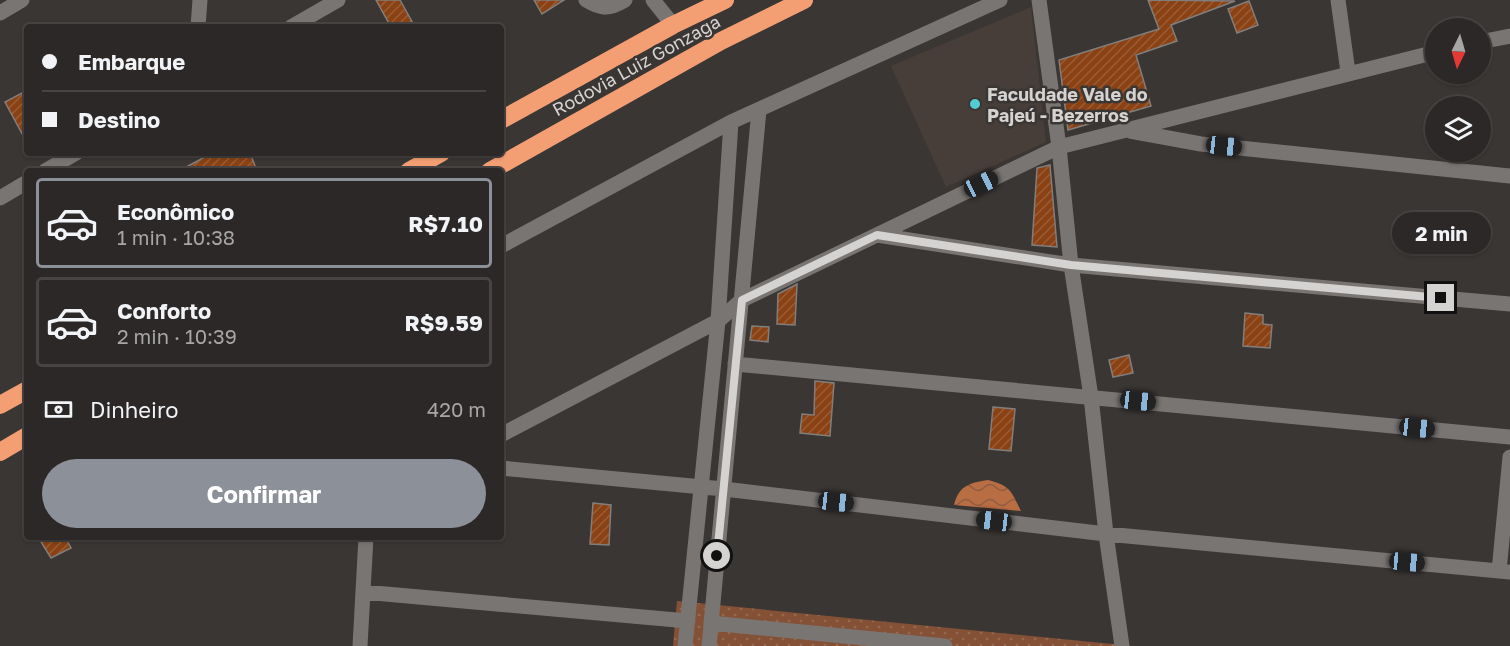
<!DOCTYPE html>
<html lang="pt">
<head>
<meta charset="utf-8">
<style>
  body { margin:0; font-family:"Golos Text",sans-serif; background:#34302f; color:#f1f3f6; height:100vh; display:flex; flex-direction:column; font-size:22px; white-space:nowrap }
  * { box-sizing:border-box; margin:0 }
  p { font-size:20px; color:#a6a6a7 }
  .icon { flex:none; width:33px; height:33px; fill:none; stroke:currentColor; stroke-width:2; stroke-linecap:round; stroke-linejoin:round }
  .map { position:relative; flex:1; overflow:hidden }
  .drawer { position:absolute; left:24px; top:168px; width:480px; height:372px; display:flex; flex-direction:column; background:#2c2827; border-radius:6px; box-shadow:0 2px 4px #0004,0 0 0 2px #484444 }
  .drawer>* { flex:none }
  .banner { position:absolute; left:24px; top:24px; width:480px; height:132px; border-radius:6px; box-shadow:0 2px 4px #0004,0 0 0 2px #484444; display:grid; align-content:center; height:132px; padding:0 18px; background:#2c2827 }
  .needle { width:39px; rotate:185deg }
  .fabs { position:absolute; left:1425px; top:18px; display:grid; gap:12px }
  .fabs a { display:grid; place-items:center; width:66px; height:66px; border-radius:50%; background:#2c2827; box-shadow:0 2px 4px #0004,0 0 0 2px #484444; font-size:30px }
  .end { position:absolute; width:27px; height:27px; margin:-14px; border:8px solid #d5d3d1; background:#111; box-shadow:0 0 0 3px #111 }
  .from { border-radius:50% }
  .bubble { position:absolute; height:42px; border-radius:21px; background:#2c2827; box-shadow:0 2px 4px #0004,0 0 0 2px #484444; font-size:20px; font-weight:700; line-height:42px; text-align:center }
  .car { position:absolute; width:18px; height:36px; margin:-18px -9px; border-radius:8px; box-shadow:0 0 4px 2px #0007; background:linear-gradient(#222 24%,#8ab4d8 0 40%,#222 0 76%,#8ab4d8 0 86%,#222 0) }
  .banner b { display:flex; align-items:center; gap:21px; height:57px; font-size:22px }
  .banner b+b { border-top:2px solid #484444 }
  .banner i { width:15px; height:15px; background:#f1f3f6 }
  ul { padding:10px 0 0; list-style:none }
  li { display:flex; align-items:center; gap:18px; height:90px; margin:0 12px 9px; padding:0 6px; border:3px solid #484444; border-radius:6px }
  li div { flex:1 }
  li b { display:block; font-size:22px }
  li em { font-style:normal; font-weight:700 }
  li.on { border-color:#8c9099 }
  li>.icon { width:54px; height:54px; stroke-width:1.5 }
  .pay { display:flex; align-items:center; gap:15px; height:66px; padding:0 18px; font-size:22px }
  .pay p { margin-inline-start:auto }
  .button { display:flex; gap:12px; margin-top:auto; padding:12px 18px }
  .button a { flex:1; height:69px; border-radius:36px; background:#8c9099; color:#fff; font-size:24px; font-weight:700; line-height:69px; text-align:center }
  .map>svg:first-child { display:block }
  .built { fill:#473e39 }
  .grass { fill:url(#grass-dots) }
  .water { fill:url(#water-waves) }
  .building { fill:url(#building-hatch); stroke:#827e7c; stroke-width:1.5 }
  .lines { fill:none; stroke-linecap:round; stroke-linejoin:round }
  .minor { stroke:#797573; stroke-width:15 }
  .highway { stroke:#f39f73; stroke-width:18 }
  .route { stroke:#d5d3d1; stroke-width:8 }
  .poi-dot { fill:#52ccd1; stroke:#3a3634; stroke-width:2 }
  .labels { text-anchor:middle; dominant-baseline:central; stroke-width:5; stroke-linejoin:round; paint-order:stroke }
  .street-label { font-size:18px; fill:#d5d3d1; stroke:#3a3634 }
  .poi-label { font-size:18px; font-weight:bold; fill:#d5d3d1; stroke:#3a3634; text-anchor:start }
</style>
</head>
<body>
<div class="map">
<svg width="1510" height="646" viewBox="0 0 1510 646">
  <defs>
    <pattern id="grass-dots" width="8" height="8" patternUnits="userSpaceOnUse" patternTransform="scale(1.5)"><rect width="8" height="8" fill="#845136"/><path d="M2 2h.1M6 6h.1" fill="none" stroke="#946952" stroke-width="1.8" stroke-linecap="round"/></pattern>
    <pattern id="water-waves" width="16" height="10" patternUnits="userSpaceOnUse" patternTransform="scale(1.5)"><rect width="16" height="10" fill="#b96d43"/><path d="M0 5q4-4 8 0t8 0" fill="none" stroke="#8f5d42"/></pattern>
    <pattern id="building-hatch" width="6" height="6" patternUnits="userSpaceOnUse" patternTransform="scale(1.5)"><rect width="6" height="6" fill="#8a4214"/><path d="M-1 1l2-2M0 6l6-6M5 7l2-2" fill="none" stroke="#9a5c35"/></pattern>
  </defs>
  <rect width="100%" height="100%" fill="#3a3634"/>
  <path class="built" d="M 1031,7 L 1046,142 L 946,187 L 891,66 Z"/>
  <path class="grass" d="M 677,601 L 1133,646 L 673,646 Z"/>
  <path class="water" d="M 988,480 C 1011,486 1011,491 1021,511 L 954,505 C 959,485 970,483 988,480 Z"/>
  <path class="building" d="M 376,0 L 400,0 L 415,27 L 391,27 Z
    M 534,0 L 564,0 L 542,14 Z
    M 1148,0 L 1235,1 L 1171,25 L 1177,41 L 1136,55 L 1151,106 L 1068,130 L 1059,60 L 1159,29 Z
    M 1249,1 L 1258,25 L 1237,33 L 1228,9 Z
    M 22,93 L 27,103 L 27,143 L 5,102 Z
    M 212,153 L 250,153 L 257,171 L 179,171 Z
    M 1050,165 L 1057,247 L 1032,245 L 1037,168 Z
    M 797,284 L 795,325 L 777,324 L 778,294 Z
    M 1245,313 L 1263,315 L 1263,324 L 1272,325 L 1270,348 L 1243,346 Z
    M 752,326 L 769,327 L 768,342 L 750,340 Z
    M 1129,355 L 1133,373 L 1113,377 L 1109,360 Z
    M 815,381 L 834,383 L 830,436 L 800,433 L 802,414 L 814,415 Z
    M 993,407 L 1015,409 L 1011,451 L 989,449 Z
    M 593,503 L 611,505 L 609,545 L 590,544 Z
    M 38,537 L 65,537 L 71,548 L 51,558 Z"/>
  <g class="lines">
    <path class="minor" d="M 586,0 C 602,10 610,9 625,0
      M 653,0 L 673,25
      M 1039,0 L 1059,147 L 1071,265 L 1091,397 L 1106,534 L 1122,646
      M 1338,0 L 1348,72
      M 0,13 L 22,0
      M 198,27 L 200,0
      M 291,27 L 338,0
      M 1480,42 L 1510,36
      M 1130,131 L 1201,144 L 1510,176
      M 45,171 L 76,153
      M 0,198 L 27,182
      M 877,235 L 1071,265 L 1510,304
      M 501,246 L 731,122 L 1000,0
      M 735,364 L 1510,437
      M 501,435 L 718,321 L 742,300 L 1059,147 L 1436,52
      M 501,468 L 724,489 L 1106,534 L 1510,572
      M 1499,571 L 1510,457
      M 363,592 L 688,621
      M 711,623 L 945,646
      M 360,646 L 366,537
      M 685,646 L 718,321 L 731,122
      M 709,646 L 759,110"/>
    <path class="highway" d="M 501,120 L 673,25 L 725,0
      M 409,171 L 441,153
      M 490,171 L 721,41 L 804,0
      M 0,405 L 27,390
      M 0,452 L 27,436"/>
  </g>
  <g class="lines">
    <path class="route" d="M 717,556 L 742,300 L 877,235 L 1071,265 L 1441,298"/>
  </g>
  <circle class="poi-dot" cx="975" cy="104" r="6"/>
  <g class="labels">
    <g class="street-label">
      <text transform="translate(636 65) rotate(-29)">Rodovia Luiz Gonzaga</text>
    </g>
    <g class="poi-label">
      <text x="987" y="94">Faculdade Vale do<tspan x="987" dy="21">Pajeú - Bezerros</tspan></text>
    </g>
  </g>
</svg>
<div class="fabs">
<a><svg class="needle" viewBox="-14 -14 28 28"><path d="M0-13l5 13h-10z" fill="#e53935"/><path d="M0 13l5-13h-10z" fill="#a6a6a7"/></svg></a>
<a><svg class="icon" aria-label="layers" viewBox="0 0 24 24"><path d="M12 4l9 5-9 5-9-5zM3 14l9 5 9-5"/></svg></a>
</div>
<i class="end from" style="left:717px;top:556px"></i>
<i class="end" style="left:1441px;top:298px"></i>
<div class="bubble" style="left:1392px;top:212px;width:99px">2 min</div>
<i class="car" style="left:1224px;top:146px;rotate:96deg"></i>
<i class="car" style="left:981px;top:184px;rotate:65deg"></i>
<i class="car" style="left:1138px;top:401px;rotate:96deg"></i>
<i class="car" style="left:1417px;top:428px;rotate:96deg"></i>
<i class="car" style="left:836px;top:502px;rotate:96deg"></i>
<i class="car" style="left:994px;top:521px;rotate:277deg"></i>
<i class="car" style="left:1407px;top:562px;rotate:95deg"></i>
<div class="banner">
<b><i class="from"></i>Embarque</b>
<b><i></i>Destino</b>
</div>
<section class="drawer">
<ul>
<li class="on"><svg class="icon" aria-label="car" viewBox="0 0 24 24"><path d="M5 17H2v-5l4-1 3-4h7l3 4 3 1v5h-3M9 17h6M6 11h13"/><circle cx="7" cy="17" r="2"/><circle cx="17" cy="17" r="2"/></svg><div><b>Econômico</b><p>1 min · 10:38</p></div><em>R$7.10</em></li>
<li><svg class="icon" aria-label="car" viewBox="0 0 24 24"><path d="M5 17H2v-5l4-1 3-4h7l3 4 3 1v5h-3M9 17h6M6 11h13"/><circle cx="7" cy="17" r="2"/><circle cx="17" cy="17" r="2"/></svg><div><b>Conforto</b><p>2 min · 10:39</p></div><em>R$9.59</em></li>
</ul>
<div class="pay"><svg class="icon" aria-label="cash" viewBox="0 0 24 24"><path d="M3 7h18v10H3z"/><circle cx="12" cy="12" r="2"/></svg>Dinheiro<p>420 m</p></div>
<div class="button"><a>Confirmar</a></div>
</section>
</div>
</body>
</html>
